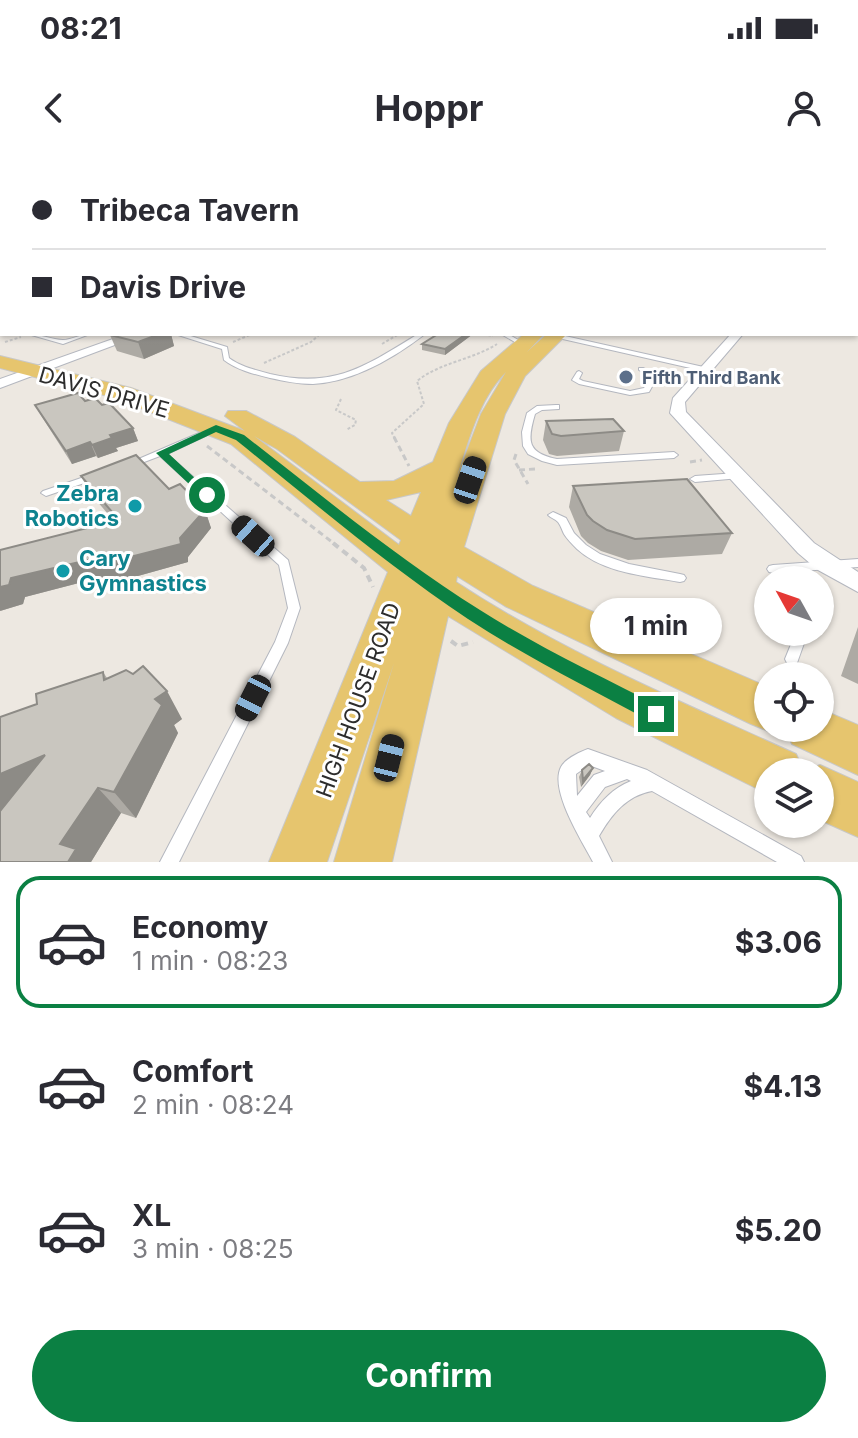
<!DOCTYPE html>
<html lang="en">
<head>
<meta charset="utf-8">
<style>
  body { margin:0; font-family:Inter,sans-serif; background:#f7f7f7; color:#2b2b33; height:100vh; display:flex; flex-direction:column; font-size:30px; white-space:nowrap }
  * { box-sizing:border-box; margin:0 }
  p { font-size:26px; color:#7c7c81 }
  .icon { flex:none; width:44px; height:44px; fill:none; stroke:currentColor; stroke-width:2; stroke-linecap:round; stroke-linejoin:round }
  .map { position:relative; height:702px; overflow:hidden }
  .panel { display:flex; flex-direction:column; background:#fff; flex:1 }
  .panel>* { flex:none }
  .guide { position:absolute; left:0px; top:0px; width:858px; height:176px; box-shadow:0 2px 6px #0004; display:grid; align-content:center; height:176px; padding:0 32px; background:#fff }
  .needle { width:52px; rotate:310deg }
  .fabs { position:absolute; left:754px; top:406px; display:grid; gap:16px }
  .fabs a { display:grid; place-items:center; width:80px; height:80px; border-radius:50%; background:#fff; box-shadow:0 2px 6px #0004; font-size:40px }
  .end { position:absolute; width:36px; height:36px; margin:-18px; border:10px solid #0b8043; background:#fff; box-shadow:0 0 0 4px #fff }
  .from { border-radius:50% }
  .bubble { position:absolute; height:56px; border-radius:28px; background:#fff; box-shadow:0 2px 6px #0004; font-size:26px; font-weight:700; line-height:56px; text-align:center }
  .car { position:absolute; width:24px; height:48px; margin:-24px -12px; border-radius:10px; box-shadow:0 0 6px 2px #0007; background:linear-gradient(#222 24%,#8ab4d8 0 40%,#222 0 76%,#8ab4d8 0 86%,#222 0) }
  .guide b { display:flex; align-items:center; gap:28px; height:76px; font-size:30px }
  .guide b+b { border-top:2px solid #e1e1e2 }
  .guide i { width:20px; height:20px; background:#2b2b33 }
  ul { padding:14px 0 0; list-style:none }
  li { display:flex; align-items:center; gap:24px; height:132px; margin:0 16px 12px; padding:0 16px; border:4px solid transparent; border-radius:24px }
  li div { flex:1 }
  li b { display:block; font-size:30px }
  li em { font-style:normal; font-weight:700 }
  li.current { border-color:#0b8043 }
  li>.icon { width:72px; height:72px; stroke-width:1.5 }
  .action { display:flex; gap:16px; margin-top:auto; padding:16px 32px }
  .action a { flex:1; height:92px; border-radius:48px; background:#0b8043; color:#fff; font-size:32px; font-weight:700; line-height:92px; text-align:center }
  .status { display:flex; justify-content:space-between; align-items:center; height:56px; padding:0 40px; background:#fff; direction:ltr }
  .status svg { height:22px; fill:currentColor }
  header { display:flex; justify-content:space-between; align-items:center; height:104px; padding:0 32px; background:#fff; font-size:36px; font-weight:700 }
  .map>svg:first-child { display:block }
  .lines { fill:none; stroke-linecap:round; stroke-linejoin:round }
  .lane-casing { stroke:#b4b7bf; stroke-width:2 }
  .street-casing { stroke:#b4b7bf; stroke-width:2 }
  .primary-casing { stroke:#c8c8c8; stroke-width:2 }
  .path-far2 { stroke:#c8c8c8; stroke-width:2; stroke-dasharray:3 2; stroke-linecap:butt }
  .path-far1 { stroke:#c8c8c8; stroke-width:3; stroke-dasharray:6 4; stroke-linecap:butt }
  .path { stroke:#c8c8c8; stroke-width:4; stroke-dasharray:7 5; stroke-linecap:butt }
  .lane { fill:#fff; fill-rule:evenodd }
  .street { fill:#fff; fill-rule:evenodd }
  .primary { fill:#e6c56e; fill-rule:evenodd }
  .wall { fill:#adaaa4 }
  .shaded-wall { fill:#8d8b86 }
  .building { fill:#c9c6bf; stroke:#8d8b86; stroke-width:2 }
  .route { fill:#0b8043 }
  .service-dot { fill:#5c6f8a; stroke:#fff; stroke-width:3 }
  .culture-dot { fill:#0f9aa8; stroke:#fff; stroke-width:3 }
  .labels { text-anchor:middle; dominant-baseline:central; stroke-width:6; stroke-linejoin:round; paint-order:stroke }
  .far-service-label { font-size:18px; font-weight:bold; fill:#4e5e75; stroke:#fff; text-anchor:start }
  .street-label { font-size:22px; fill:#2d2d2d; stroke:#fff }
  .culture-label { font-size:22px; font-weight:bold; fill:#0d838f; stroke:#fff; text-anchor:end }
</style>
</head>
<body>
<div class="status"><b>08:21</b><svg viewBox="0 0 49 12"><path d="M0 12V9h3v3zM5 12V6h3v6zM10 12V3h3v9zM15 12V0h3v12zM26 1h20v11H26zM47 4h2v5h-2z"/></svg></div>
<header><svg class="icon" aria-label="back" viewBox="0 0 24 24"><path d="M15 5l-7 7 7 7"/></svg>Hoppr<svg class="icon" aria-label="person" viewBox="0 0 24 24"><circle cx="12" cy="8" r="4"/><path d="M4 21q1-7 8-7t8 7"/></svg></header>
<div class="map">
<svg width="858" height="702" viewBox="0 0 858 702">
  <rect width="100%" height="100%" fill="#ede8e1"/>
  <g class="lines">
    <defs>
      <path id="lane" d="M 28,174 C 40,174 53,180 63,180 C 72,180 80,174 90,174 L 63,184 Z
        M 175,174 L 184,174 L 227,187 L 229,198 C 241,207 256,210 270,214 C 334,229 366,206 418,174 L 425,174 C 394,198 353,222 313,224 C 298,224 284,221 270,218 C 254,214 237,210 224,200 L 222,189 Z
        M 501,174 L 508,174 L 525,184 L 520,185 Z
        M 556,174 L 708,208 L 711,210 L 708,212 L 554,177 L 553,176 Z
        M 639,208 L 643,208 L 658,216 L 649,232 L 630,235 L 579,224 L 572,220 L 577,212 L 579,211 L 582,213 L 579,219 L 583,221 L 630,231 L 644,228 L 651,217 L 639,210 Z
        M 556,245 L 559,245 L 559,249 L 542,250 L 535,254 C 527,281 527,293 557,299 L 674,292 L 678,295 L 674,298 L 557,305 L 542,301 L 528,294 L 523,286 L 522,272 L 527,253 L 537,246 Z
        M 213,267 L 216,267 L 220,269 L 167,294 L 288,400 L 300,448 L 288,483 L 179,702 L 160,702 L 275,482 L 288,448 L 279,405 L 160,296 L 131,307 L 127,304 Z
        M 737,313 L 740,314 L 742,316 L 740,318 L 695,322 L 690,319 L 695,316 Z
        M 93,314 L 96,315 L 98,317 L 96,319 L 49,335 L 46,336 L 41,333 L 43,331 Z
        M 553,352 L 566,358 L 574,373 L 586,385 L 600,394 L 629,404 L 680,414 L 684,415 L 686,418 L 684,421 L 680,422 C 646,416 603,413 577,389 C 572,384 567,379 564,374 C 562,370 561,366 558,362 C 555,359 551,358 548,355 Z
        M 858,399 L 858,407 L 773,413 L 769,412 L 767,409 L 769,406 L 773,405 Z
        M 796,472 L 808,472 L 797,503 L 792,505 L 787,503 L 785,499 Z
        M 588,589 L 647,610 L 801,696 L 804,702 L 777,702 L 652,631 C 626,636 612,654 599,676 L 612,702 L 593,702 C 582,681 549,630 561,607 C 565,599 580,592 588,589 ZM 589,605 L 605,611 L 594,615 L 577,636 L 576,614 ZM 627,619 L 631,621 C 613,628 600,642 590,658 L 586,652 L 605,627 Z"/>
      <path id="street" d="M 2,121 L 2,127 L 0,128 L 0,122 Z
        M 856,135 L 858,135 L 858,141 L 856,141 Z
        M 127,174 L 144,174 L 0,228 L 0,219 Z
        M 731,174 L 743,174 L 685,242 L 686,252 L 814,383 L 858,412 L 858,432 L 818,410 L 798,393 L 670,253 L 673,238 Z"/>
      <path id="primary" d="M 524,174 L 544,174 L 527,192 L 547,174 L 567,174 L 525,216 L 505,254 L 464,387 L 533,426 L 768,527 L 768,568 L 775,568 L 768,571 L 751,564 L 505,446 L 457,416 L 456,422 C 562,492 681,542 796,594 L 804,612 L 768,612 L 768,634 L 616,558 L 448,456 L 392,702 L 334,702 L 394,503 L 327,702 L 269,702 L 388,412 L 231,284 L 115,238 L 0,208 L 0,196 L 131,228 L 245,271 L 225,256 L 228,251 L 246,251 L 295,277 L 360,322 L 394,321 L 433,302 L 449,263 L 481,211 ZM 506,212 L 481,254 L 457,317 C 468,282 479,238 506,212 ZM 254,276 L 277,289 L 401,380 L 399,385 ZM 421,332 L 411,356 L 386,340 Z
        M 820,549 L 858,565 L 858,615 L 792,584 L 785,568 L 820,568 Z
        M 820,605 L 858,622 L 858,677 L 820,660 L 820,612 L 804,612 Z"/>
    </defs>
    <use href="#lane" class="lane-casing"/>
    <use href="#street" class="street-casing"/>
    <use href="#primary" class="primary-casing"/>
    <path class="path-far2" d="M 483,174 L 493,176
      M 5,182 L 21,177
      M 233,182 L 252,174
      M 382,184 L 399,174
      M 264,203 L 311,182 L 320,174
      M 341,239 L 336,250 L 356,260 L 355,265 L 346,270
      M 395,279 L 392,273 L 424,244 L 417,221 C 441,202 472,200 497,184"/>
    <path class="path-far1" d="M 394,277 L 409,306
      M 207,286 L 336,385
      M 516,294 L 514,300 L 528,324
      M 690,302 L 702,300
      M 519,310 L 535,309"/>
    <path class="path" d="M 333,383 L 364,408 L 373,427
      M 451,481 L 458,486 L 473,482"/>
    <use href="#lane" class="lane"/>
    <use href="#street" class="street"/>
    <use href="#primary" class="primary"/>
  </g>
  <path class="wall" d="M 112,174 L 171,174 L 174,186 L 144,199 L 117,191 L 110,175 Z
    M 473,174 L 445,195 L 422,190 L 422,184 Z
    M 35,245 L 102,245 L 133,268 L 138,281 L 116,288 L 118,291 L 98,298 L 96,296 L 72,304 L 42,257 Z
    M 546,261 L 624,271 L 619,291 L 557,296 L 549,294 L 543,280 Z
    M 81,316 L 169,329 L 205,350 L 211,368 L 188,397 L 188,402 L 102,426 L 98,418 L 25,437 L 23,444 L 0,451 L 114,361 L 90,333 Z
    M 573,326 L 732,373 L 722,394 L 628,400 L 601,391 L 588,383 L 581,376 L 569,347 Z
    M 858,467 L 858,524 L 841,516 Z
    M 103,512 L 107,518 L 182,559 L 174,565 L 178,573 L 136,658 L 121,653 L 91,702 L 0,702 L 37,544 Z
    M 593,608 L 590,615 L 581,627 L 579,617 L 582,610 Z"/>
  <path class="shaded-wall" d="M 0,106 L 2,106 L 2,118 L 0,119 Z
    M 160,174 L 171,174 L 174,186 L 144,199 L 138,182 Z
    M 466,174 L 473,174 L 445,195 L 445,189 Z
    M 133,268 L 138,281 L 116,288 L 118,291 L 98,298 L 92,285 L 110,275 Z
    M 90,282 L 96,296 L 72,304 L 66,291 Z
    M 205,350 L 211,368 L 188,397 L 188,402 L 102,426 L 98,418 L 25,437 L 23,444 L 0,451 L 0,427 L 11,418 L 180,378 Z
    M 167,531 L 182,559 L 174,565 L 178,573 L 136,658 L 114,632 L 155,539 Z
    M 45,595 L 0,654 L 0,614 Z
    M 593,608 L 590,615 L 581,627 L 583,620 Z
    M 98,628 L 121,653 L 91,702 L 68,702 L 60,684 Z"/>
  <path class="building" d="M 0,86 L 2,86 L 2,106 L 0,106 Z
    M 112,174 L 160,174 L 138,182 L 110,175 Z
    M 438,174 L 466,174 L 445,189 L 422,184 Z
    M 78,233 L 85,241 L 95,238 L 102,245 L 109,243 L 133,268 L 110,275 L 112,278 L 92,285 L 90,282 L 66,291 L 35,245 Z
    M 613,259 L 624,271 L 561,276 L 552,274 L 546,261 Z
    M 136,295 L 169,329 L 180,324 L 205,350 L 180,378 L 181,384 L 91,407 L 92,399 L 11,418 L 9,425 L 0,427 L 0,390 L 119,360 L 81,316 Z
    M 687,319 L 732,373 L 635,379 L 607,370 L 593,361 L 587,355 L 573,326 Z
    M 143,506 L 167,531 L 155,539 L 162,545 L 114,632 L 98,628 L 60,684 L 76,689 L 68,702 L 0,702 L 0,651 L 45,595 L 0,614 L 0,557 L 37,544 L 36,534 L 103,512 L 104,520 L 126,510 L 133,514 Z
    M 589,604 L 593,608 L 583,620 L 582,610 Z"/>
  <linearGradient id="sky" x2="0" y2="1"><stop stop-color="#7dbee7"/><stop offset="0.46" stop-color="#f7f5f2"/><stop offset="1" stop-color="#f7f5f2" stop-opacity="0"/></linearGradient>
  <rect width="858" height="185" fill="url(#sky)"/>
  <path class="route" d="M 216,265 L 244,275 C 321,335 397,398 480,450 C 538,487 602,517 663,548 L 666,554 L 663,561 L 656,563 L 650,561 C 589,528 526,497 468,459 C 387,405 312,341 236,280 L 216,272 L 169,294 L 213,335 L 203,337 L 156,293 Z"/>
  <circle class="service-dot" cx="626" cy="217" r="8"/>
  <g class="culture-dot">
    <circle cx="135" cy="346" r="8"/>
    <circle cx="63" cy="411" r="8"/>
  </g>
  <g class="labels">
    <g class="far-service-label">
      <text x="642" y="217">Fifth Third Bank</text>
    </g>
    <g class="street-label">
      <text transform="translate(104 232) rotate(16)">DAVIS DRIVE</text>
      <text transform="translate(358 540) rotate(-70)">HIGH HOUSE ROAD</text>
    </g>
    <g class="culture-label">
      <text x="119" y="333">Zebra<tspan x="119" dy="25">Robotics</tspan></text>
      <text x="79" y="398" text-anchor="start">Cary<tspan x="79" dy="25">Gymnastics</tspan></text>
    </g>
  </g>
</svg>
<div class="fabs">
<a><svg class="needle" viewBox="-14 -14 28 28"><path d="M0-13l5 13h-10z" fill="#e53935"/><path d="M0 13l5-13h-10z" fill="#7c7c81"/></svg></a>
<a><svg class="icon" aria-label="locate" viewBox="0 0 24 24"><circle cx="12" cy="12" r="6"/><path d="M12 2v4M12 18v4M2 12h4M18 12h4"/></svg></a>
<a><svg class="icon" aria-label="layers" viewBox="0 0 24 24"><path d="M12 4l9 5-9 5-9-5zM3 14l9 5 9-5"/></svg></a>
</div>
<i class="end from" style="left:207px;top:335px"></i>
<i class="end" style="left:656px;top:554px"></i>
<div class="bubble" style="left:590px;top:438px;width:132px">1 min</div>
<i class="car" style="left:470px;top:320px;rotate:19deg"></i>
<i class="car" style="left:253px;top:376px;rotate:312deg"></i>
<i class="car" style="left:253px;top:538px;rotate:207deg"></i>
<i class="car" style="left:389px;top:598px;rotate:14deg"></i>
<div class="guide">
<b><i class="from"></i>Tribeca Tavern</b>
<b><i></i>Davis Drive</b>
</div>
</div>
<section class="panel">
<ul>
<li class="current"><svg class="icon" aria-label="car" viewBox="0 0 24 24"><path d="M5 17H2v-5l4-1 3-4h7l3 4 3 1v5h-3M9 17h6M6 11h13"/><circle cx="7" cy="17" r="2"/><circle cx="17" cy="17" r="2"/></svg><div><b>Economy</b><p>1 min · 08:23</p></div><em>$3.06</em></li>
<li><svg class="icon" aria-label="car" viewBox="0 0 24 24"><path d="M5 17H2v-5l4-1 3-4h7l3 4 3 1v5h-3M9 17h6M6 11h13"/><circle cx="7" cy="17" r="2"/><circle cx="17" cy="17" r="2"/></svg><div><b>Comfort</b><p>2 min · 08:24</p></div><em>$4.13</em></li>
<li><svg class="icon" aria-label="car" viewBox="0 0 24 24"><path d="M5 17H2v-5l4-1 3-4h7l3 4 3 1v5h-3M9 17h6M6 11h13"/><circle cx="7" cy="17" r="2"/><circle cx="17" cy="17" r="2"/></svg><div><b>XL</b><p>3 min · 08:25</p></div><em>$5.20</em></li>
</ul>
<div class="action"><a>Confirm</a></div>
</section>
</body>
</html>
